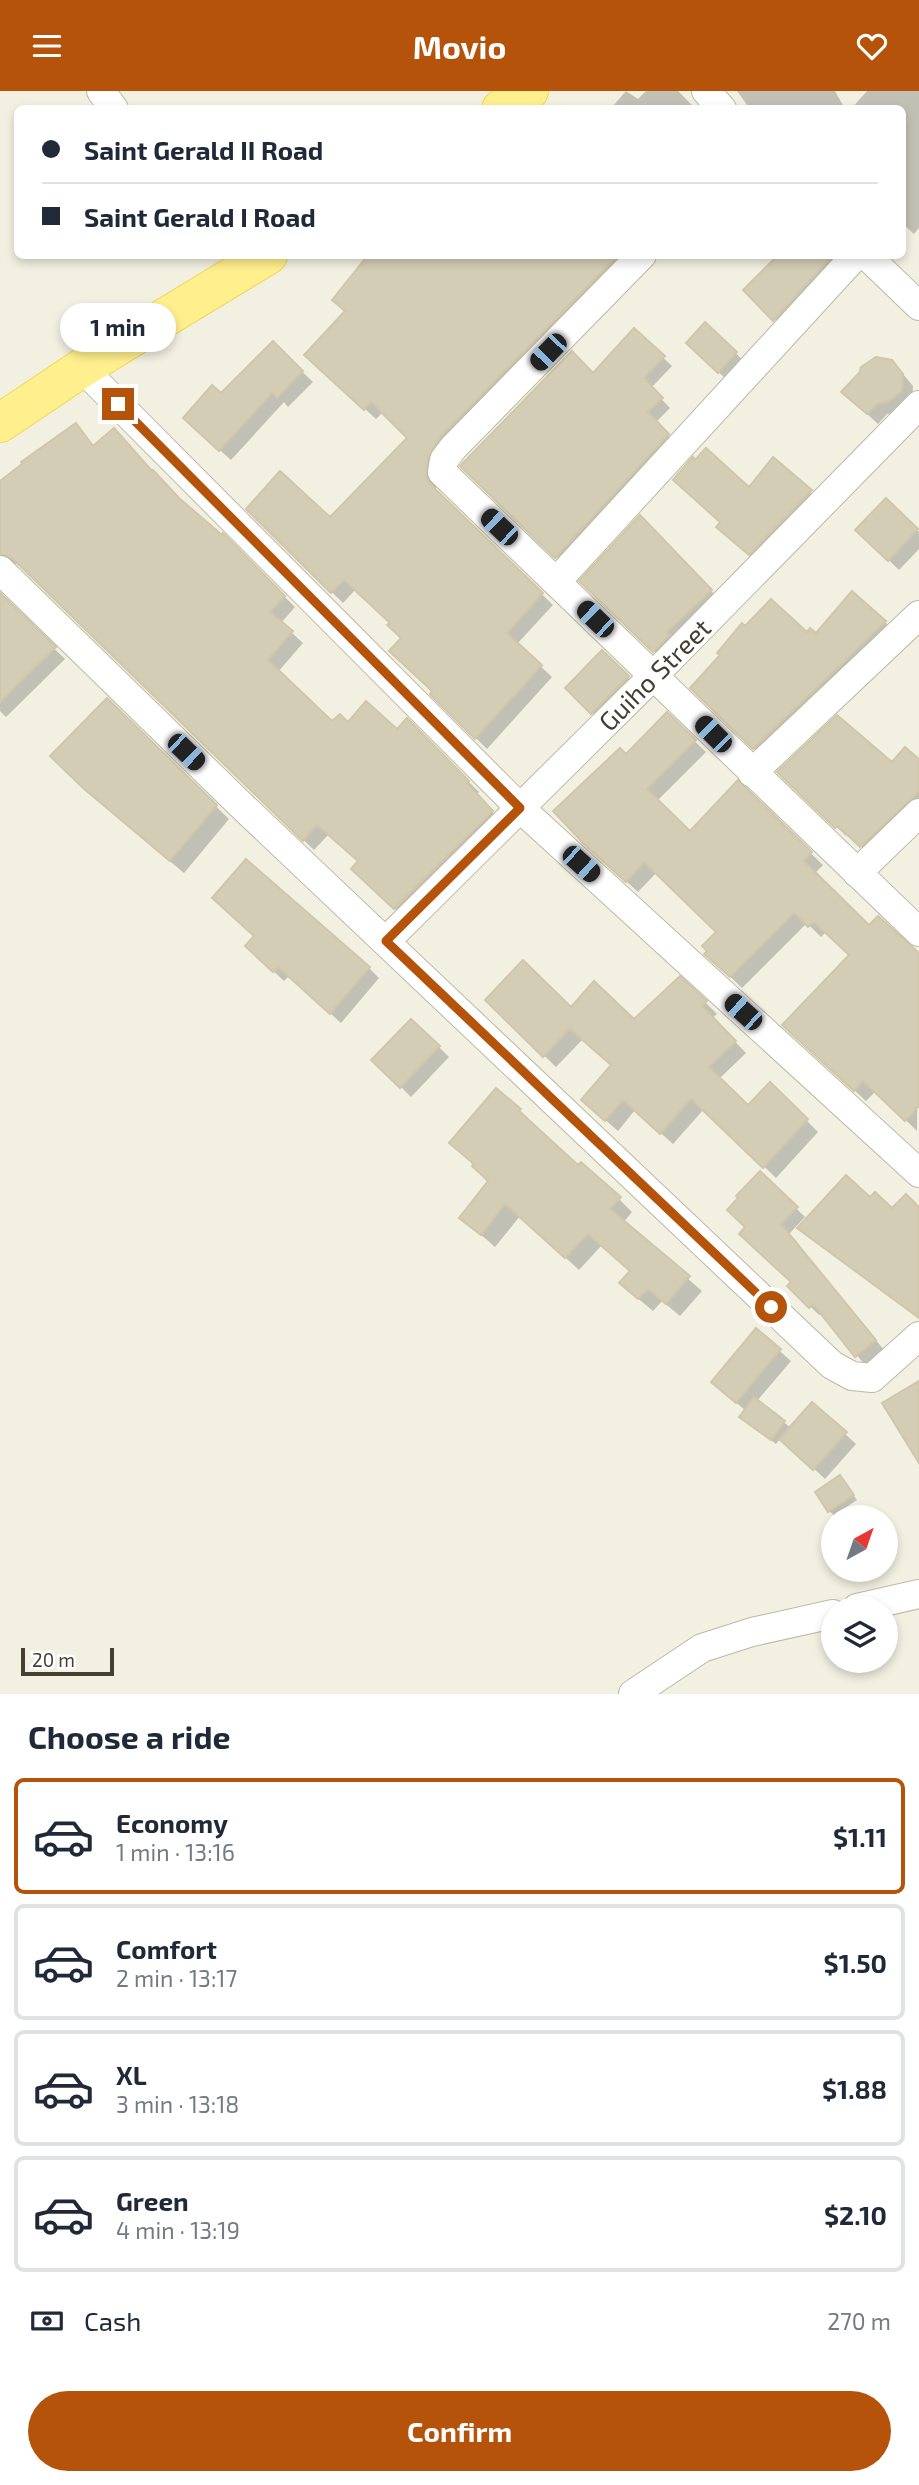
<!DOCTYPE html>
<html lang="en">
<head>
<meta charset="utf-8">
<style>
  body { margin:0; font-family:"Exo 2",sans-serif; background:#f2f2f3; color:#1f2937; height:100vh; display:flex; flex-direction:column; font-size:26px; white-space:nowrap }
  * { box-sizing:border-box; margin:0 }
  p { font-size:23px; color:#747a83 }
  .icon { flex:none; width:38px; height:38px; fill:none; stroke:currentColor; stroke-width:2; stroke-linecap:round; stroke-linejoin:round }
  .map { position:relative; height:1603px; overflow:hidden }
  .sheet { display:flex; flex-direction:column; background:#fff; flex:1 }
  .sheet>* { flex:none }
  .banner { position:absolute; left:14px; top:14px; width:892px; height:154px; border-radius:10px; box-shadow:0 4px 10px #0003; display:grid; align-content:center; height:154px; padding:0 28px; background:#fff }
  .needle { width:46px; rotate:40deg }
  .tools { position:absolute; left:821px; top:1414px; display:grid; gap:14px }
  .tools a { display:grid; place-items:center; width:77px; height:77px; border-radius:50%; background:#fff; box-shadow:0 4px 10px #0003; font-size:35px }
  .scale { position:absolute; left:21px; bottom:18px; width:93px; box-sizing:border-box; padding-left:7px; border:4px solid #443f31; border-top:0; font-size:19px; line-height:24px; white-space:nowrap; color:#443f31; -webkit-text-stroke:5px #fff; paint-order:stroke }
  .end { position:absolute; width:32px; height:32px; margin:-16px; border:9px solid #b45309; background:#fff; box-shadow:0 0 0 4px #fff }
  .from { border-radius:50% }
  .bubble { position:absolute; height:49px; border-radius:24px; background:#fff; box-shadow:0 4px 10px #0003; font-size:23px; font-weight:700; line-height:49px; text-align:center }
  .car { position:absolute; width:21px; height:42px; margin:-21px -10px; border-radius:9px; box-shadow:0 0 5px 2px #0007; background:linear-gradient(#222 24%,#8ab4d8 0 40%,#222 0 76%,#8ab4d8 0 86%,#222 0) }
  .banner b { display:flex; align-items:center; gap:24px; height:66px; font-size:26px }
  .banner b+b { border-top:2px solid #e0e1e3 }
  .banner i { width:18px; height:18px; background:#1f2937 }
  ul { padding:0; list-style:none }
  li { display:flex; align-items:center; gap:21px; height:116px; margin:0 14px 10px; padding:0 14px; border:4px solid #e0e1e3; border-radius:10px }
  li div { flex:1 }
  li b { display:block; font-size:26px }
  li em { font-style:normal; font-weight:700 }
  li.on { border-color:#b45309 }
  li>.icon { width:63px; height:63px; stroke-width:1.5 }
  h2 { padding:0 28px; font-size:32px; line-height:84px }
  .pay { display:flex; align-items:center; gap:18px; height:77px; padding:0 28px; font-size:26px }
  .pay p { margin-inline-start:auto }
  .primary-button { display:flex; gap:14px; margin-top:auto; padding:14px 28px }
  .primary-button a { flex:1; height:80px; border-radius:42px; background:#b45309; color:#fff; font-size:28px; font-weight:700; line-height:80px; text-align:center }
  header { display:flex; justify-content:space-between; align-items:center; height:91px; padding:0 28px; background:#b45309; color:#fff; font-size:32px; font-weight:700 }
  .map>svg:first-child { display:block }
  .shadow { fill:#0003 }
  .building { fill:#d4cdb5; stroke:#d0c6a8; stroke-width:2 }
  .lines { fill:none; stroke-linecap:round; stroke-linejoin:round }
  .street-casing { stroke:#beb9a3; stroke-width:30 }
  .primary-casing { stroke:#efd652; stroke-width:40 }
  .street { stroke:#fff; stroke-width:28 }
  .primary { stroke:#ffef8d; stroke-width:38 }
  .route { stroke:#b45309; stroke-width:9 }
  .labels { text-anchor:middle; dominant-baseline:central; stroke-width:7; stroke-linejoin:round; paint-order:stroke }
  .street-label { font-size:26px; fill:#443f31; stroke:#fff }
</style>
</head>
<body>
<header><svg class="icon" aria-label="menu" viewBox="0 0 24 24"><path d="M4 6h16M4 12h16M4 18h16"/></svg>Movio<svg class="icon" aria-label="heart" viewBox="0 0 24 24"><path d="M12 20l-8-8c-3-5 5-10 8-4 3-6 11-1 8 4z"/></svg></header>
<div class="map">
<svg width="919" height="1603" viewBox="0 0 919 1603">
  <rect width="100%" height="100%" fill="#f2f0e1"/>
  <path class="shadow" d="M 626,0 L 638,8 L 646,0 L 678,0 L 693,15 L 692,18 L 616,18 L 613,15 Z
    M 737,0 L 835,0 L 845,18 L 750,18 Z
    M 867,0 L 919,0 L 919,137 L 914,143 L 903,133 L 903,18 L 851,18 Z
    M 541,164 L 639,164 L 438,378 L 436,398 L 440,405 L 553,514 L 517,553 L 552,586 L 487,658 L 432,603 L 434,600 L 392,532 L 356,498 L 343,512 L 248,418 L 330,429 L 410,347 L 383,321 L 376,328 L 318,275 Z
    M 780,164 L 846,164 L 786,239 L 745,199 Z
    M 705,233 L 747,273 L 729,291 L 688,252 Z
    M 634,239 L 672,275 L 651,297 L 670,317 L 656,331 L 677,353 L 565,474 L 463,375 L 593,284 Z
    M 273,252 L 313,291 L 288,316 L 284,311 L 231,369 L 195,337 L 221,304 Z
    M 892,270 L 913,295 L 912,311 L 899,321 L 887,323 L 878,333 L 854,311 Z
    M 76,334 L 95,356 L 152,382 L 181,411 L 222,446 L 223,445 L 295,516 L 281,532 L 303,552 L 278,581 L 332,633 L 397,640 L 407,630 L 479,701 L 477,703 L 502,732 L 406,828 L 363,788 L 360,771 L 329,743 L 314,759 L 24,477 L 17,473 L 7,473 L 0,477 L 0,392 Z
    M 773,369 L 821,411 L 760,473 L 729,446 L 722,432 Z
    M 886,410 L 919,441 L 919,458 L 899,479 L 858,439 Z
    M 640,427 L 721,510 L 664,570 L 582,490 Z
    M 0,505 L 65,568 L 6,626 L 0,620 Z
    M 885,531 L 895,541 L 764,667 L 692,597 L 722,564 L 807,543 L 816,544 Z
    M 602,561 L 639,596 L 603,632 L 567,597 Z
    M 107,609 L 229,728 L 184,782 L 99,711 L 53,665 Z
    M 667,624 L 706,661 L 657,710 L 690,742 L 738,692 L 823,774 L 814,783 L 869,837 L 919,866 L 917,1040 L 876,1000 L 866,1010 L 799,948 L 851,865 L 826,841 L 821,846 L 807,832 L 742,897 L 718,874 L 718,841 L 657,781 L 638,801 L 597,764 L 626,665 Z
    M 919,671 L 919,718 L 871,764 L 848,743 L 846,745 L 780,681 Z
    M 247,855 L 369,877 L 379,887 L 341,932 L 289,885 L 284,890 Z
    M 487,909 L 571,918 L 634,930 L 705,911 L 717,923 L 712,927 L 746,962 L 719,988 L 748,1016 L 770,993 L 818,1041 L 776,1087 L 704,1018 L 673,1053 L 635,1019 L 618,1040 L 595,1020 L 613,975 L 583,948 L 556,976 Z
    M 439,956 L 449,966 L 411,1006 L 374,969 Z
    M 519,1019 L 533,1032 L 531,1034 L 578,1076 L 619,1108 L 632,1121 L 623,1132 L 702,1200 L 680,1225 L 662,1210 L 653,1220 L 635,1205 L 621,1192 L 632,1180 L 602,1154 L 579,1179 L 520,1125 L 495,1156 L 461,1126 L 490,1090 L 451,1052 Z
    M 760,1082 L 805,1126 L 789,1143 L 884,1259 L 865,1274 L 822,1222 L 819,1224 L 790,1195 L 793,1192 L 747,1136 Z
    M 756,1239 L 791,1270 L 757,1310 L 791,1337 L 845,1343 L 856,1353 L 825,1388 L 781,1347 L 776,1353 L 746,1330 L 746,1320 L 724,1301 Z
    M 840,1386 L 857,1409 L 834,1424 L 829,1420 Z"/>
  <path class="building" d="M 368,164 L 618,164 L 441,345 L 428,366 L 426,386 L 430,393 L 543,502 L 507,542 L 542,574 L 475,648 L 430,603 L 432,600 L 389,560 L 401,547 L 387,534 L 390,532 L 344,489 L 331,502 L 246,418 L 280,380 L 330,426 L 407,347 L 371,311 L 364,319 L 304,264 L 345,220 L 332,209 Z
    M 778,164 L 833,164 L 773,230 L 743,199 Z
    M 705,231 L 737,261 L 718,282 L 686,252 Z
    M 634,237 L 665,265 L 644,287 L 663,307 L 648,321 L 669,343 L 555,467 L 460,375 L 572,260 L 593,282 Z
    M 273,250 L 303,280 L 277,307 L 272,302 L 219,360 L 183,327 L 212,294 L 221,302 Z
    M 876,266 L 892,269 L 903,283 L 902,300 L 888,311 L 877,313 L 867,323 L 841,301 L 860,281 L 861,276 Z
    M 76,332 L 93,355 L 114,337 L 152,380 L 153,379 L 179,407 L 222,444 L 223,442 L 285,505 L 270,521 L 293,540 L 268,569 L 332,630 L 340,623 L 348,631 L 366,610 L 397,638 L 407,627 L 469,690 L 467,692 L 493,720 L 394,818 L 351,778 L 358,770 L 317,734 L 303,750 L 12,467 L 0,463 L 0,390 L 22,373 L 21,371 Z
    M 706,357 L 749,396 L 773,366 L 812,399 L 749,464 L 716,436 L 720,431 L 673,389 L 693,366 L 695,369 Z
    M 886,407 L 918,438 L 888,470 L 855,439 Z
    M 640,424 L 712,499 L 667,541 L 670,544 L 653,561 L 579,490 Z
    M 852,500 L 886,530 L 753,658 L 690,597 L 720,564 L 717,562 L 742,532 L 745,535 L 771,508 L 807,541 L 810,537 L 816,542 Z
    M 0,502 L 56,556 L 0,611 Z
    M 602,559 L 629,585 L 591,623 L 565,597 Z
    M 107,607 L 217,714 L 170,770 L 83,697 L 50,665 Z
    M 667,621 L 696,649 L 647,698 L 690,740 L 738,689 L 812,761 L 804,770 L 869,834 L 878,825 L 919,862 L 919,1015 L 905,1030 L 863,990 L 854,1000 L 782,934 L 849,864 L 814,831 L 808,836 L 794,822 L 730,886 L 704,863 L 707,860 L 702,855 L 716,841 L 644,771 L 626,791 L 584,753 L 553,720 L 620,657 L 626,663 Z
    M 837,624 L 892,671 L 905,656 L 919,668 L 919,701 L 860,756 L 838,735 L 835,737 L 777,681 Z
    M 246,768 L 370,876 L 330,923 L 278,876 L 273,881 L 245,855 L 254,845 L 212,807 Z
    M 523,869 L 571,916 L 594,890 L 634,928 L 680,885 L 707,910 L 702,915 L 736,950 L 709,976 L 748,1014 L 770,991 L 808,1028 L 763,1077 L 691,1008 L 660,1043 L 623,1009 L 605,1030 L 581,1009 L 611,974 L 570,938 L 543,966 L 485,909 Z
    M 411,928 L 440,955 L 400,997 L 371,969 Z
    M 496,997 L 521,1018 L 519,1020 L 578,1074 L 581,1071 L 621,1106 L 610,1118 L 690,1185 L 666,1213 L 648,1198 L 638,1208 L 619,1192 L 630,1180 L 588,1143 L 565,1167 L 505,1113 L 481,1144 L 459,1127 L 488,1090 L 472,1075 L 474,1073 L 449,1052 Z
    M 760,1080 L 798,1116 L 781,1133 L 876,1249 L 855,1266 L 813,1213 L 809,1217 L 787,1195 L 791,1191 L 739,1143 L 745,1136 L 727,1119 L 738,1107 L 736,1105 Z
    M 846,1084 L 870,1106 L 875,1101 L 892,1117 L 906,1103 L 919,1116 L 919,1227 L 797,1137 Z
    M 756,1237 L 781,1258 L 736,1312 L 711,1291 Z
    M 919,1290 L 919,1372 L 882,1312 Z
    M 754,1306 L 785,1330 L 771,1349 L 739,1326 Z
    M 812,1311 L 847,1341 L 813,1379 L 779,1348 Z
    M 840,1384 L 854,1404 L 828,1421 L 815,1401 Z"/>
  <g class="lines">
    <defs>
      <path id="street" d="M 101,0 L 114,18
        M 706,0 L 722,18
        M 642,164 L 453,357 L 444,369 L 442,381 L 919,841
        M 866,164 L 919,215
        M 82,277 L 520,717 L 919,1082
        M 0,479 L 242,715 L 832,1274 L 852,1285 L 872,1287 L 919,1245
        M 556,491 L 856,164
        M 752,682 L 919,524
        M 857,782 L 919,722
        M 386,850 L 654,584 L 919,314
        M 857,1517 L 919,1503
        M 633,1603 L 702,1557 L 752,1541 L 833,1523"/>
      <path id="primary" d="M 501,18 L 529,0
        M 0,332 L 82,277 L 268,164"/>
    </defs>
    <use href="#street" class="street-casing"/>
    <use href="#primary" class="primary-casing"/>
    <use href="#street" class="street"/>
    <use href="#primary" class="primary"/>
  </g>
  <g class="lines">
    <path class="route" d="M 118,313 L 520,717 L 386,850 L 771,1216"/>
  </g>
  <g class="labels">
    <g class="street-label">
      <text transform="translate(654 583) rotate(-45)">Guiho Street</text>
    </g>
  </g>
</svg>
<div class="tools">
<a><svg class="needle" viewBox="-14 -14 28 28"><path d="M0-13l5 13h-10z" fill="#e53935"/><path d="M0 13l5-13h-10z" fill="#747a83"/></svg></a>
<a><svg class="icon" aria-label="layers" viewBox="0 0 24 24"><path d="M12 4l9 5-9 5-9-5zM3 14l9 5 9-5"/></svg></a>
</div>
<div class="scale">20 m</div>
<i class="end from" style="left:771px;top:1216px"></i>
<i class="end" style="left:118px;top:313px"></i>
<div class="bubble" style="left:60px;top:212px;width:116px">1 min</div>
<i class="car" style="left:548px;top:261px;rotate:224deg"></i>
<i class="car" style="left:499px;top:436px;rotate:314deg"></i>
<i class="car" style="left:595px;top:528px;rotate:314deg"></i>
<i class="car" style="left:713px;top:643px;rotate:315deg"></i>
<i class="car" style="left:186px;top:661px;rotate:134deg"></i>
<i class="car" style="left:581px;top:773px;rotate:132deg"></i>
<i class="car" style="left:743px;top:921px;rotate:312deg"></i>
<div class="banner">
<b><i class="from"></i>Saint Gerald II Road</b>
<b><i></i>Saint Gerald I Road</b>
</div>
</div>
<section class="sheet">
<h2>Choose a ride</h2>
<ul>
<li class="on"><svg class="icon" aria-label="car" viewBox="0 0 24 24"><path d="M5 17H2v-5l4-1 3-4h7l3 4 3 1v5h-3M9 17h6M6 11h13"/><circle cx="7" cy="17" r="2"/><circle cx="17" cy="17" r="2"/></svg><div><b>Economy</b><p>1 min · 13:16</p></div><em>$1.11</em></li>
<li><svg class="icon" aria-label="car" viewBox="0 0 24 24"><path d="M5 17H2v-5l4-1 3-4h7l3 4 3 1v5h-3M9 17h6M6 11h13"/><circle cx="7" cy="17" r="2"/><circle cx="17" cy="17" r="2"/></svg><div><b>Comfort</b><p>2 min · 13:17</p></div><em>$1.50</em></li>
<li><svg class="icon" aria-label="car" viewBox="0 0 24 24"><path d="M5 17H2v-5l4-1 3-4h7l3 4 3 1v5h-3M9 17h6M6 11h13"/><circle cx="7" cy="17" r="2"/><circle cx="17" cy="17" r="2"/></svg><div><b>XL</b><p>3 min · 13:18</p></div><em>$1.88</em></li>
<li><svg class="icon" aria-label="car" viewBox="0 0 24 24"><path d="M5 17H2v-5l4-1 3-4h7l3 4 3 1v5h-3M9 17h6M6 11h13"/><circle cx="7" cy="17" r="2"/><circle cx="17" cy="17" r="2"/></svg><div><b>Green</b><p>4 min · 13:19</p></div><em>$2.10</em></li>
</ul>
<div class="pay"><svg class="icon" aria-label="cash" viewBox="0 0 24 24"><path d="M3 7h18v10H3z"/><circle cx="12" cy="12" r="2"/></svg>Cash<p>270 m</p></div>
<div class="primary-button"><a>Confirm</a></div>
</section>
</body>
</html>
